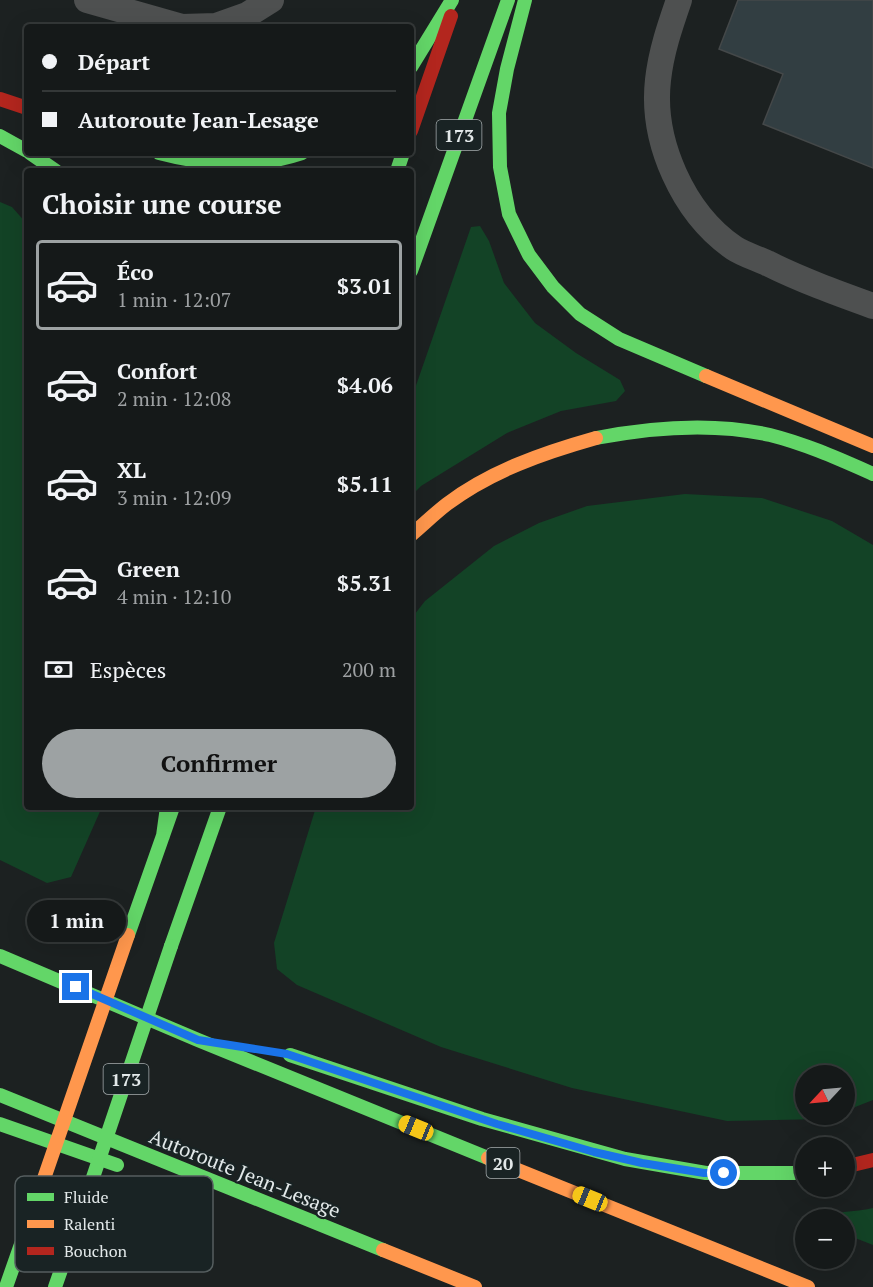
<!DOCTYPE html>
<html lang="fr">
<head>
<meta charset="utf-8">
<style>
  body { margin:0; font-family:"PT Serif",serif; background:#1e2222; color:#f1f3f6; height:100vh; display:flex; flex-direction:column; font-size:22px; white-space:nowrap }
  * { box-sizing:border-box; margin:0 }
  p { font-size:20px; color:#9da0a2 }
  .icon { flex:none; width:33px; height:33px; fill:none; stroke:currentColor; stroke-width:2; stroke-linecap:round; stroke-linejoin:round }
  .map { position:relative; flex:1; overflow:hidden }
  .side { position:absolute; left:24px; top:168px; width:390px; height:642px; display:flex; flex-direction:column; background:#151919; border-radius:6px; box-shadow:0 6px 24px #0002,0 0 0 2px #343838 }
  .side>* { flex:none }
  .top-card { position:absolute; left:24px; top:24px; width:390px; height:132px; border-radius:6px; box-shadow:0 6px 24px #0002,0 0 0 2px #343838; display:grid; align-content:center; height:132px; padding:0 18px; background:#151919 }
  .needle { width:39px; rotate:244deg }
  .buttons { position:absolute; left:795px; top:1065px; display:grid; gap:12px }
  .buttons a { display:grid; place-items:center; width:60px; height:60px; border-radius:50%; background:#151919; box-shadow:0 6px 24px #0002,0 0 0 2px #343838; font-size:30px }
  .end { position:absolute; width:27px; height:27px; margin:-14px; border:8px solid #1a73e8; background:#fff; box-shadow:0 0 0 3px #fff }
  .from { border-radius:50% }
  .bubble { position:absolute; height:42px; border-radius:21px; background:#151919; box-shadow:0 6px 24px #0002,0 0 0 2px #343838; font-size:20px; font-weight:700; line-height:42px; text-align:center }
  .car { position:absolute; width:18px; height:36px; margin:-18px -9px; border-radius:8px; box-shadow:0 0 4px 2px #0007; background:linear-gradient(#f5c518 24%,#345 0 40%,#f5c518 0 76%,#345 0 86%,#f5c518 0) }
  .top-card b { display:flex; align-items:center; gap:21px; height:57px; font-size:22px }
  .top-card b+b { border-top:2px solid #343838 }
  .top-card i { width:15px; height:15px; background:#f1f3f6 }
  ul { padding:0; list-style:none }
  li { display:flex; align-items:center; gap:18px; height:90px; margin:0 12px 9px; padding:0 6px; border:3px solid transparent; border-radius:6px }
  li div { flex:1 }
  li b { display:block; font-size:22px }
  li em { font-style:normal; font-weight:700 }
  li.current { border-color:#9da2a3 }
  li>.icon { width:54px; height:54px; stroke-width:1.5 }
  h2 { padding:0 18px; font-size:27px; line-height:72px }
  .pay { display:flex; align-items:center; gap:15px; height:66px; padding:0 18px; font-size:22px }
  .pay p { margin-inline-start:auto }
  .action { display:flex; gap:12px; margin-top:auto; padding:12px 18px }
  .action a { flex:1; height:69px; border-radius:36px; background:#9da2a3; color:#111; font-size:24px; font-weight:700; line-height:69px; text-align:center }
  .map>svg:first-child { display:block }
  .green { fill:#134326 }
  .building { fill:#323e42; stroke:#444849; stroke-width:1.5 }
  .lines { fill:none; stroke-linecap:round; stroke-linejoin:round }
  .street { stroke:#4e5050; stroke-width:26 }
  .fast { stroke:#63d668; stroke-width:14 }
  .slow { stroke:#ff974d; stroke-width:14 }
  .jam { stroke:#b3261e; stroke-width:14 }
  .fast-bridge { stroke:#63d668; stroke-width:14 }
  .slow-bridge { stroke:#ff974d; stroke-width:14 }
  .route { stroke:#1a73e8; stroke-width:8 }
  .labels { text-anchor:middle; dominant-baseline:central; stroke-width:4.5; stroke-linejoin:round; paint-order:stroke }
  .shield { fill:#192324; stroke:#a6adae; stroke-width:1.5 }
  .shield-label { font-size:18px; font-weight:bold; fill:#e2e8e9 }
  .street-label { font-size:20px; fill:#e2e8e9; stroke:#192324 }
  .key { fill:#192324; stroke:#555e5f; stroke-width:1.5 }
  .key-label { font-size:16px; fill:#e2e8e9 }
</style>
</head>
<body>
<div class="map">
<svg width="873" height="1287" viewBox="0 0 873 1287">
  <rect width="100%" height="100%" fill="#1c2121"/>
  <path class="green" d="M 0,202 L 12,207 L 27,224 L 27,807 L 102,807 L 71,877 L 47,883 L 0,860 Z
    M 480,226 L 489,241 L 504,283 L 535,323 L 576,353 L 620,380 L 625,391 L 616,401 L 561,411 L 507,433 L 421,486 L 411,496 L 411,400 L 471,227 Z
    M 685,494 L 762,498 L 832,521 L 873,545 L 873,1100 L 845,1111 L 844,1076 L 806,1076 L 806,1114 L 835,1115 L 824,1119 L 727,1121 L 572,1088 L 441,1047 L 297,985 L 277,969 L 274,943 L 316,807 L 411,807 L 411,619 L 425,601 L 494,546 L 539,523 L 587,506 Z
    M 873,1208 L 873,1245 L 845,1234 L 844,1220 L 817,1219 C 834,1210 854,1213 873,1208 Z"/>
  <path class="building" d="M 738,0 L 873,0 L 873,168 L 763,124 L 783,74 L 719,49 Z"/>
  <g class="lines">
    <path class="street" d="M 87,0 L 182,27 L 216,26 L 247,15 L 271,0
      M 679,0 C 670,26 661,52 658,80 C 651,141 683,213 734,248 C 743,254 756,258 767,263 C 801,280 837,293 873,306"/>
    <path class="fast" d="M 525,0 L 507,69 L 499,113 L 500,167 L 509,214 L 529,255 L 553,287 L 580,314 L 619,339 L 706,376
      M 411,67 L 452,0
      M 0,136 L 27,151
      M 30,153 L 56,171
      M 159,153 C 208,166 254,169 302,153
      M 397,171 L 403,153
      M 411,271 L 508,0
      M 596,438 C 653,427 713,422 770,435 C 806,444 839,459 873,474
      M 163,836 L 167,807
      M 128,935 L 172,810
      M 171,946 L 220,807
      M 0,956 L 198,1040 L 488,1158
      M 290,1055 L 482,1119 L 625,1159 L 706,1173 L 806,1173
      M 0,1095 L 383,1250
      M 0,1124 L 117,1165
      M 6,1287 L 39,1193
      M 55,1287 L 81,1213"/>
    <path class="slow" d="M 706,376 L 873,446
      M 411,535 C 423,525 434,514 447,504 C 491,471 543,453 596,438
      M 488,1158 L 808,1287
      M 383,1250 L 475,1287"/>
    <path class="jam" d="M 0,99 L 27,108
      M 411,131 L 451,16
      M 844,1167 L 873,1160"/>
    <path class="fast-bridge" d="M 81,1213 L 171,946"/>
    <path class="slow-bridge" d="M 39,1193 L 128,935"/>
  </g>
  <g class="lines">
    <path class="route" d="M 76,987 L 198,1040 L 287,1054 L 497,1124 L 594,1152 L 642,1163 L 704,1173 L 724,1173"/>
  </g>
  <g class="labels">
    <g class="shield">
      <rect x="436.5" y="120" width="45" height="30" rx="4.5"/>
      <rect x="103.5" y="1064" width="45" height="30" rx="4.5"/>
      <rect x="486.5" y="1148" width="33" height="30" rx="4.5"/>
    </g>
    <g class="shield-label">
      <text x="459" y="135">173</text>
      <text x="126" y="1079">173</text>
      <text x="503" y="1163">20</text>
    </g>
    <g class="street-label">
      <text transform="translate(245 1173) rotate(22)">Autoroute Jean-Lesage</text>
    </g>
  </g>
  <rect x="15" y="1176" width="198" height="96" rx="9" class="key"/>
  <rect x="27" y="1193" width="27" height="8" fill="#63d668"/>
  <rect x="27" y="1220" width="27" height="8" fill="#ff974d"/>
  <rect x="27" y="1247" width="27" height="8" fill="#b3261e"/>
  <g class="key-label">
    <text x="64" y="1203">Fluide</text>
    <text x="64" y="1230">Ralenti</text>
    <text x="64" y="1257">Bouchon</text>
  </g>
</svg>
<div class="buttons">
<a><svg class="needle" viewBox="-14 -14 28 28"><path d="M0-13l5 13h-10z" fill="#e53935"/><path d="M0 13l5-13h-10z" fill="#9da0a2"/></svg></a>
<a>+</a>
<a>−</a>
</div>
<i class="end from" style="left:724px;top:1173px"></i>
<i class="end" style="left:76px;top:987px"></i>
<div class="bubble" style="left:27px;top:900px;width:99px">1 min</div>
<i class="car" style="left:416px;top:1128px;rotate:292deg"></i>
<i class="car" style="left:590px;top:1199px;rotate:292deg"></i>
<div class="top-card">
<b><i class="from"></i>Départ</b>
<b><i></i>Autoroute Jean-Lesage</b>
</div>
<section class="side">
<h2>Choisir une course</h2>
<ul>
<li class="current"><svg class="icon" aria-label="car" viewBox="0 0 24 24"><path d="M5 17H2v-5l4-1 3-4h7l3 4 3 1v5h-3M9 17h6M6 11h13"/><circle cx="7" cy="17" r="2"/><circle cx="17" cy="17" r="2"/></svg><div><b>Éco</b><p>1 min · 12:07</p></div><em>$3.01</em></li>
<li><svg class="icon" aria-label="car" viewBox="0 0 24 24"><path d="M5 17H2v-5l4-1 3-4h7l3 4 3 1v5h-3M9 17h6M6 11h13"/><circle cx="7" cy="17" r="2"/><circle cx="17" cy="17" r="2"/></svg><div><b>Confort</b><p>2 min · 12:08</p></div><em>$4.06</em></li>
<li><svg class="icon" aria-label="car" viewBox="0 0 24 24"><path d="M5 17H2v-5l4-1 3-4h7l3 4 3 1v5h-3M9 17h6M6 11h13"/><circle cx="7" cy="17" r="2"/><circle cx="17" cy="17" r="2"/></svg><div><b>XL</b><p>3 min · 12:09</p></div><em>$5.11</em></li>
<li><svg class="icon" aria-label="car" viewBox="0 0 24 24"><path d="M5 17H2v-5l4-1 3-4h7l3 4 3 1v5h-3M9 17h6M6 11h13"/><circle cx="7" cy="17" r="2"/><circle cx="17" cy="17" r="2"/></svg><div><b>Green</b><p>4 min · 12:10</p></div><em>$5.31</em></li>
</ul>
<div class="pay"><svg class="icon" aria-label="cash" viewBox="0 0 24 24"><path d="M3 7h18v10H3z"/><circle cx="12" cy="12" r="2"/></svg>Espèces<p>200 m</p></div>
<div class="action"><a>Confirmer</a></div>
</section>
</div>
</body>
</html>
